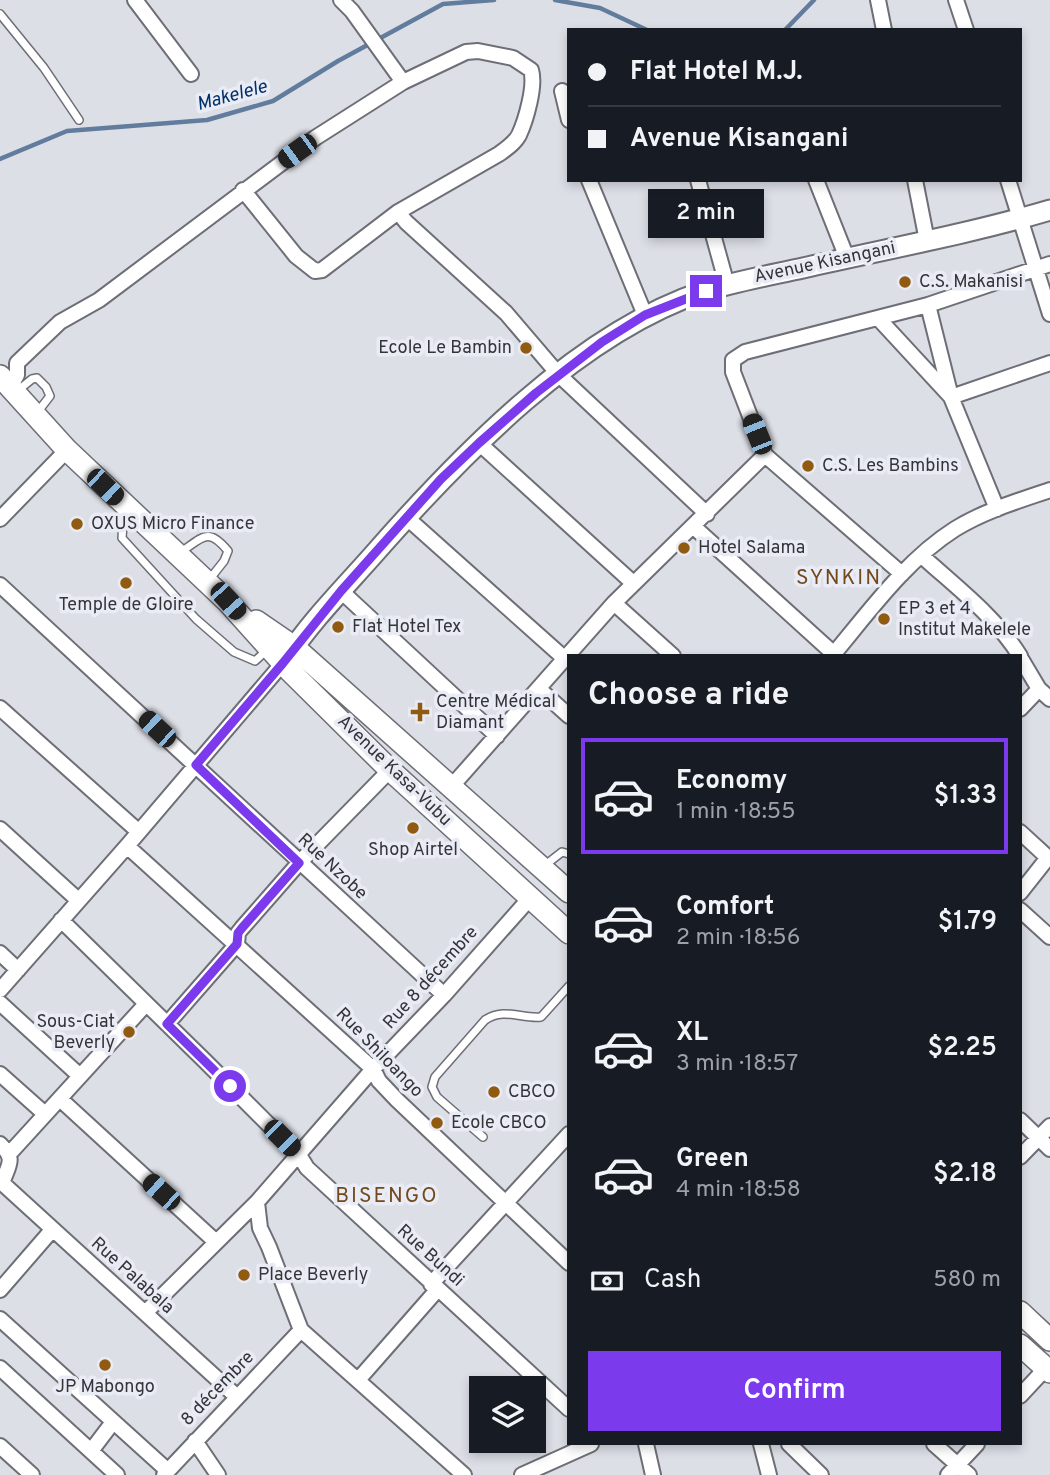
<!DOCTYPE html>
<html lang="en">
<head>
<meta charset="utf-8">
<style>
  body { margin:0; font-family:Overpass,sans-serif; background:#20242c; color:#f1f3f6; height:100vh; display:flex; flex-direction:column; font-size:26px; white-space:nowrap }
  * { box-sizing:border-box; margin:0 }
  p { font-size:23px; color:#9ea1a6 }
  .icon { flex:none; width:38px; height:38px; fill:none; stroke:currentColor; stroke-width:2; stroke-linecap:round; stroke-linejoin:round }
  .map { position:relative; flex:1; overflow:hidden }
  .details { position:absolute; left:567px; top:654px; width:455px; height:791px; display:flex; flex-direction:column; background:#171b24; border-radius:0px; box-shadow:0 4px 10px #0003 }
  .details>* { flex:none }
  .banner { position:absolute; left:567px; top:28px; width:455px; height:154px; border-radius:0px; box-shadow:0 4px 10px #0003; display:grid; align-content:center; height:154px; padding:0 21px; background:#171b24 }
  .tools { position:absolute; left:469px; top:1376px; display:grid; gap:14px }
  .tools a { display:grid; place-items:center; width:77px; height:77px; border-radius:0px; background:#171b24; box-shadow:0 4px 10px #0003; font-size:35px }
  .end { position:absolute; width:32px; height:32px; margin:-16px; border:9px solid #7c3aed; background:#fff; box-shadow:0 0 0 4px #fff }
  .from { border-radius:50% }
  .bubble { position:absolute; height:49px; border-radius:0px; background:#171b24; box-shadow:0 4px 10px #0003; font-size:23px; font-weight:600; line-height:49px; text-align:center }
  .car { position:absolute; width:21px; height:42px; margin:-21px -10px; border-radius:9px; box-shadow:0 0 5px 2px #0007; background:linear-gradient(#222 24%,#8ab4d8 0 40%,#222 0 76%,#8ab4d8 0 86%,#222 0) }
  .banner b { display:flex; align-items:center; gap:24px; height:66px; font-size:26px }
  .banner b+b { border-top:2px solid #363941 }
  .banner i { width:18px; height:18px; background:#f1f3f6 }
  ul { padding:0; list-style:none }
  li { display:flex; align-items:center; gap:21px; height:116px; margin:0 14px 10px; padding:0 7px; border:4px solid transparent; border-radius:0px }
  li div { flex:1 }
  li b { display:block; font-size:26px }
  li em { font-style:normal; font-weight:600 }
  li.active { border-color:#7c3aed }
  li>.icon { width:63px; height:63px; stroke-width:1.5 }
  h2 { padding:0 21px; font-size:32px; line-height:84px }
  .pay { display:flex; align-items:center; gap:18px; height:77px; padding:0 21px; font-size:26px }
  .pay p { margin-inline-start:auto }
  .cta { display:flex; gap:14px; margin-top:auto; padding:14px 21px }
  .cta a { flex:1; height:80px; border-radius:0px; background:#7c3aed; color:#fff; font-size:28px; font-weight:600; line-height:80px; text-align:center }
  .map>svg:first-child { display:block }
  .lines { fill:none; stroke-linecap:round; stroke-linejoin:round }
  .stream { stroke:#627c9e; stroke-width:4.5 }
  .lane-casing { stroke:#6d6e76; stroke-width:10 }
  .street-casing { stroke:#6d6e76; stroke-width:18 }
  .secondary-casing { stroke:#6d6e76; stroke-width:23 }
  .primary-casing { stroke:#6d6e76; stroke-width:24 }
  .lane { stroke:#fff; stroke-width:7 }
  .street { stroke:#fff; stroke-width:14 }
  .secondary { stroke:#fff; stroke-width:19 }
  .primary { stroke:#fff; stroke-width:21 }
  .route { stroke:#7c3aed; stroke-width:9 }
  .poi-dot { fill:#915a11; stroke:#eaecf5; stroke-width:2.5 }
  .labels { text-anchor:middle; dominant-baseline:central; stroke-width:7; stroke-linejoin:round; paint-order:stroke }
  .street-label { font-size:18px; fill:#343538; stroke:#eaecf5 }
  .poi-label { font-size:18px; fill:#343538; stroke:#eaecf5; text-anchor:start }
  .water-label { font-size:19px; font-style:italic; fill:#003069; stroke:#eaecf5 }
  .quarter-label { font-size:21px; letter-spacing:2px; fill:#71491c; stroke:#eaecf5 }
</style>
</head>
<body>
<div class="map">
<svg width="1050" height="1475" viewBox="0 0 1050 1475">
  <rect width="100%" height="100%" fill="#dddfe7"/>
  <g class="lines">
    <path class="stream" d="M 555,0 L 600,8 L 647,30
      M 785,30 L 814,0
      M 0,159 L 67,131 L 207,120 L 273,101 L 338,61 L 443,4 L 494,0"/>
    <defs>
      <path id="lane" d="M 0,14 L 44,68 L 79,120
        M 16,392 L 32,379 L 37,378 L 46,387 L 50,396 L 36,414
        M 124,510 L 122,538 L 196,619 L 234,652 L 255,661 L 268,649
        M 181,552 C 203,537 208,527 228,551 L 224,561 L 209,580
        M 544,866 L 562,852 L 569,854
        M 483,1137 L 437,1097 L 432,1087 L 435,1077 L 485,1020 C 504,1007 521,1019 541,1017 L 569,986"/>
      <path id="street" d="M 135,0 L 191,74
        M 341,0 L 352,11 L 403,82
        M 878,0 L 884,30
        M 956,0 L 966,30
        M 562,91 L 569,120
        M 589,180 L 645,315
        M 698,180 L 727,285
        M 816,180 L 847,258
        M 915,180 L 927,241
        M 1008,180 L 1050,314
        M 398,212 L 406,222 L 506,313 L 559,375 L 707,514
        M 928,305 L 951,397 L 997,509
        M 878,318 L 951,397 L 1050,363
        M 10,387 L 17,375 L 17,363 L 60,322 L 99,300 L 315,138 L 403,82 L 466,52 L 478,51 L 513,58 L 531,70 C 536,85 526,120 519,135 C 515,143 506,149 499,154 L 398,212 L 322,270 L 315,271 L 296,256 L 243,190
        M 479,443 L 633,583
        M 406,517 L 564,658
        M 0,519 L 67,450
        M 694,527 L 834,654
        M 922,556 C 956,587 996,617 1020,656
        M 902,574 L 765,455 L 733,372 L 733,360 L 745,352 L 928,305 L 1050,264
        M 0,585 L 444,995
        M 341,591 L 497,736
        M 614,603 L 673,656
        M 832,656 C 869,612 906,560 955,529 C 984,511 1018,501 1050,490
        M 1020,657 L 1039,689 L 1050,699
        M 539,689 L 569,716
        M 0,708 L 139,832
        M 1020,709 L 1039,689
        M 451,787 L 614,603 L 765,455
        M 0,829 L 78,900
        M 1020,832 L 1045,855 L 1046,860 L 1020,893
        M 127,846 L 373,1069 L 379,1081 L 397,1100 L 569,1263
        M 1020,910 L 1050,937
        M 61,920 L 205,1061 L 299,1155 L 307,1168 L 569,1409
        M 0,953 L 18,970
        M 0,990 L 127,846 L 283,663
        M 0,1003 L 80,1076
        M 167,1024 L 237,944 L 238,933 L 242,928 L 299,863 L 390,770
        M 0,1074 L 45,1114
        M 60,1099 L 216,1242
        M 1020,1120 L 1050,1149
        M 0,1144 C 16,1159 9,1164 2,1183
        M 10,1153 L 146,1004
        M 1020,1157 L 1050,1126
        M 0,1181 L 236,1396
        M 431,1284 L 569,1134
        M 0,1290 L 52,1230
        M 145,1313 L 257,1202
        M 0,1319 L 168,1471
        M 0,1368 L 117,1475
        M 358,1380 L 438,1289
        M 1020,1396 L 1046,1368
        M 195,1441 L 218,1475
        M 646,1444 L 653,1475
        M 761,1444 L 769,1475
        M 789,1444 L 821,1475
        M 934,1444 L 969,1475
        M 0,1446 L 32,1475
        M 91,1451 L 113,1422
        M 164,1475 L 301,1330
        M 464,1475 L 301,1330 L 269,1247 L 260,1228 L 257,1202 L 373,1069 L 444,995 L 530,898
        M 522,1475 L 591,1444
        M 948,1475 L 977,1444"/>
      <path id="secondary" d="M 286,659 C 311,621 344,588 374,554 C 460,456 579,332 705,291 C 737,281 771,275 803,268 C 886,249 969,234 1050,210"/>
      <path id="primary" d="M 0,376 L 67,450 L 227,601 L 290,671 L 390,770 L 569,933
        M 256,621 L 294,647 L 569,892
        M 1020,1312 L 1050,1340
        M 1020,1345 L 1050,1372"/>
    </defs>
    <use href="#lane" class="lane-casing"/>
    <use href="#street" class="street-casing"/>
    <use href="#secondary" class="secondary-casing"/>
    <use href="#primary" class="primary-casing"/>
    <use href="#lane" class="lane"/>
    <use href="#street" class="street"/>
    <use href="#secondary" class="secondary"/>
    <use href="#primary" class="primary"/>
  </g>
  <g class="lines">
    <path class="route" d="M 230,1086 L 167,1024 L 237,944 L 238,933 L 242,928 L 299,863 L 196,765 L 283,663 L 341,591 L 441,479 L 479,443 L 536,393 L 602,342 L 645,315 L 706,291"/>
  </g>
  <g class="poi-dot">
    <circle cx="905" cy="282" r="7"/>
    <circle cx="526" cy="348" r="7"/>
    <circle cx="808" cy="466" r="7"/>
    <circle cx="77" cy="524" r="7"/>
    <circle cx="684" cy="548" r="7"/>
    <circle cx="126" cy="583" r="7"/>
    <circle cx="884" cy="619" r="7"/>
    <circle cx="338" cy="627" r="7"/>
    <path d="M416.5 701.5h7v7h7v7h-7v7h-7v-7h-7v-7h7z"/>
    <circle cx="413" cy="828" r="7"/>
    <circle cx="129" cy="1032" r="7"/>
    <circle cx="494" cy="1092" r="7"/>
    <circle cx="437" cy="1123" r="7"/>
    <circle cx="244" cy="1275" r="7"/>
    <circle cx="105" cy="1365" r="7"/>
  </g>
  <g class="labels">
    <g class="street-label">
      <text transform="translate(825 263) rotate(-12)">Avenue Kisangani</text>
      <text transform="translate(394 771) rotate(44)">Avenue Kasa-Vubu</text>
      <text transform="translate(332 867) rotate(43)">Rue Nzobe</text>
      <text transform="translate(431 978) rotate(-48)">Rue 8 décembre</text>
      <text transform="translate(379 1053) rotate(46)">Rue Shiloango</text>
      <text transform="translate(430 1256) rotate(42)">Rue Bundi</text>
      <text transform="translate(132 1276) rotate(42)">Rue Palabala</text>
      <text transform="translate(218 1389) rotate(-46)">8 décembre</text>
    </g>
    <g class="poi-label">
      <text x="919" y="282">C.S. Makanisi</text>
      <text x="512" y="348" text-anchor="end">Ecole Le Bambin</text>
      <text x="822" y="466">C.S. Les Bambins</text>
      <text x="91" y="524">OXUS Micro Finance</text>
      <text x="698" y="548">Hotel Salama</text>
      <text x="126" y="605" text-anchor="middle">Temple de Gloire</text>
      <text x="898" y="609">EP 3 et 4<tspan x="898" dy="21">Institut Makelele</tspan></text>
      <text x="352" y="627">Flat Hotel Tex</text>
      <text x="436" y="702">Centre Médical<tspan x="436" dy="21">Diamant</tspan></text>
      <text x="413" y="850" text-anchor="middle">Shop Airtel</text>
      <text x="115" y="1022" text-anchor="end">Sous-Ciat<tspan x="115" dy="21">Beverly</tspan></text>
      <text x="508" y="1092">CBCO</text>
      <text x="451" y="1123">Ecole CBCO</text>
      <text x="258" y="1275">Place Beverly</text>
      <text x="105" y="1387" text-anchor="middle">JP Mabongo</text>
    </g>
    <g class="water-label">
      <text transform="translate(232 96) rotate(-15)">Makelele</text>
    </g>
    <g class="quarter-label">
      <text x="839" y="578">SYNKIN</text>
      <text x="387" y="1196">BISENGO</text>
    </g>
  </g>
</svg>
<div class="tools">
<a><svg class="icon" aria-label="layers" viewBox="0 0 24 24"><path d="M12 4l9 5-9 5-9-5zM3 14l9 5 9-5"/></svg></a>
</div>
<i class="end from" style="left:230px;top:1086px"></i>
<i class="end" style="left:706px;top:291px"></i>
<div class="bubble" style="left:648px;top:189px;width:116px">2 min</div>
<i class="car" style="left:297px;top:151px;rotate:234deg"></i>
<i class="car" style="left:757px;top:434px;rotate:338deg"></i>
<i class="car" style="left:105px;top:487px;rotate:134deg"></i>
<i class="car" style="left:228px;top:601px;rotate:138deg"></i>
<i class="car" style="left:157px;top:729px;rotate:313deg"></i>
<i class="car" style="left:282px;top:1138px;rotate:135deg"></i>
<i class="car" style="left:161px;top:1192px;rotate:312deg"></i>
<div class="banner">
<b><i class="from"></i>Flat Hotel M.J.</b>
<b><i></i>Avenue Kisangani</b>
</div>
<section class="details">
<h2>Choose a ride</h2>
<ul>
<li class="active"><svg class="icon" aria-label="car" viewBox="0 0 24 24"><path d="M5 17H2v-5l4-1 3-4h7l3 4 3 1v5h-3M9 17h6M6 11h13"/><circle cx="7" cy="17" r="2"/><circle cx="17" cy="17" r="2"/></svg><div><b>Economy</b><p>1 min · 18:55</p></div><em>$1.33</em></li>
<li><svg class="icon" aria-label="car" viewBox="0 0 24 24"><path d="M5 17H2v-5l4-1 3-4h7l3 4 3 1v5h-3M9 17h6M6 11h13"/><circle cx="7" cy="17" r="2"/><circle cx="17" cy="17" r="2"/></svg><div><b>Comfort</b><p>2 min · 18:56</p></div><em>$1.79</em></li>
<li><svg class="icon" aria-label="car" viewBox="0 0 24 24"><path d="M5 17H2v-5l4-1 3-4h7l3 4 3 1v5h-3M9 17h6M6 11h13"/><circle cx="7" cy="17" r="2"/><circle cx="17" cy="17" r="2"/></svg><div><b>XL</b><p>3 min · 18:57</p></div><em>$2.25</em></li>
<li><svg class="icon" aria-label="car" viewBox="0 0 24 24"><path d="M5 17H2v-5l4-1 3-4h7l3 4 3 1v5h-3M9 17h6M6 11h13"/><circle cx="7" cy="17" r="2"/><circle cx="17" cy="17" r="2"/></svg><div><b>Green</b><p>4 min · 18:58</p></div><em>$2.18</em></li>
</ul>
<div class="pay"><svg class="icon" aria-label="cash" viewBox="0 0 24 24"><path d="M3 7h18v10H3z"/><circle cx="12" cy="12" r="2"/></svg>Cash<p>580 m</p></div>
<div class="cta"><a>Confirm</a></div>
</section>
</div>
</body>
</html>
